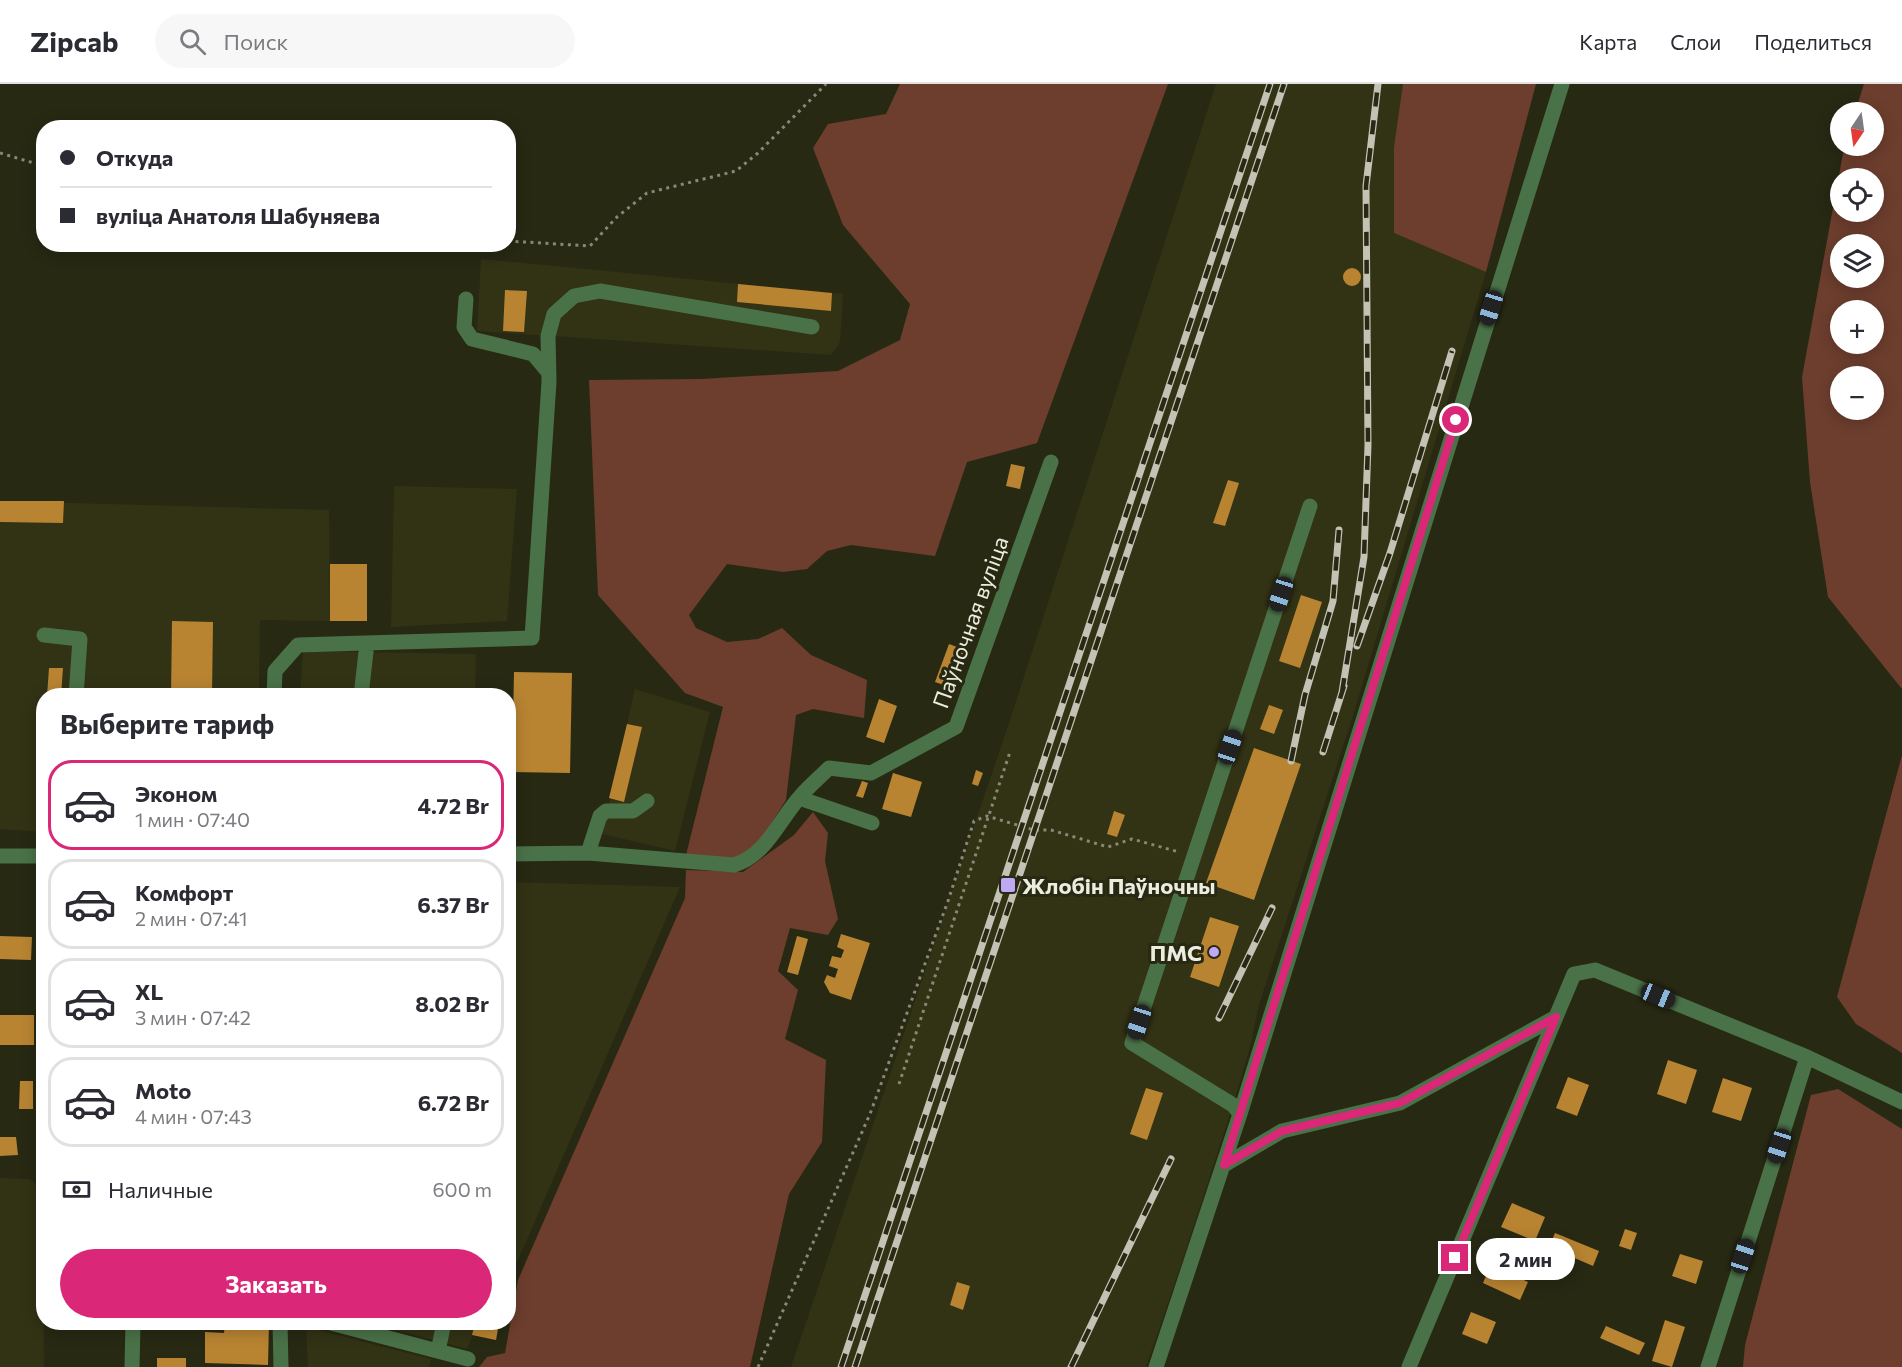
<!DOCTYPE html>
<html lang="ru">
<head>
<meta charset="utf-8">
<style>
  body { margin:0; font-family:Commissioner,sans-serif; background:#f7f7f7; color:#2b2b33; height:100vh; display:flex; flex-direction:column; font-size:22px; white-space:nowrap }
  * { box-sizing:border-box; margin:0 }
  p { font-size:20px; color:#7c7c81 }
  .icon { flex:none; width:33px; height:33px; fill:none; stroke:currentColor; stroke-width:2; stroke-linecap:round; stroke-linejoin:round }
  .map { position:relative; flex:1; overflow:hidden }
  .drawer { position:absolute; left:36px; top:604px; width:480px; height:642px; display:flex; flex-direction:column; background:#fff; border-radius:24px; box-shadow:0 3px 15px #0003 }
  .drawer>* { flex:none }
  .hud { position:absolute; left:36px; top:36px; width:480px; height:132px; border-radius:24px; box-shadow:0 3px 15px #0003; display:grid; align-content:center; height:132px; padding:0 24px; background:#fff }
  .needle { width:39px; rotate:193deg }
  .buttons { position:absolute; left:1830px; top:18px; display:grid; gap:12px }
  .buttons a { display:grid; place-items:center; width:54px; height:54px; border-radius:50%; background:#fff; box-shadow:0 3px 15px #0003; font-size:30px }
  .end { position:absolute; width:27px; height:27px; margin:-14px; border:8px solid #db2777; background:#fff; box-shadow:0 0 0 3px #fff }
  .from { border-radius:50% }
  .bubble { position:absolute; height:42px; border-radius:21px; background:#fff; box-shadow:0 3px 15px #0003; font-size:20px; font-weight:700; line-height:42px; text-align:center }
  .car { position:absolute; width:18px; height:36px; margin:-18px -9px; border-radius:8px; box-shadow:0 0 4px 2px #0007; background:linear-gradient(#222 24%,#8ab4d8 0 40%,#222 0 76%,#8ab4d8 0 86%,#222 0) }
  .hud b { display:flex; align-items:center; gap:21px; height:57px; font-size:22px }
  .hud b+b { border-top:2px solid #e1e1e2 }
  .hud i { width:15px; height:15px; background:#2b2b33 }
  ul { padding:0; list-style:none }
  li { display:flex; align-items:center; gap:18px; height:90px; margin:0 12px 9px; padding:0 12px; border:3px solid #e1e1e2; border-radius:24px }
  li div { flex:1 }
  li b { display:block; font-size:22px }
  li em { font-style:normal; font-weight:700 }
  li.on { border-color:#db2777 }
  li>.icon { width:54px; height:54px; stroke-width:1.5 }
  h2 { padding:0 24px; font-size:27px; line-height:72px }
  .pay { display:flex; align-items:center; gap:15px; height:66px; padding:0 24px; font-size:22px }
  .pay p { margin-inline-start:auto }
  .primary-button { display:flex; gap:12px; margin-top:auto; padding:12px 24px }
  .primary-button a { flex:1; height:69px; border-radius:36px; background:#db2777; color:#fff; font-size:24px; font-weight:700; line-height:69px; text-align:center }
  header { display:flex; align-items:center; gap:36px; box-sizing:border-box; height:84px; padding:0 30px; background:#fff; border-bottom:2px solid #e1e1e2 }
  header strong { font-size:28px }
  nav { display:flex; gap:33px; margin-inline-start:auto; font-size:21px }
  .search { width:420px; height:54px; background:#f7f7f7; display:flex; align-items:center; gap:15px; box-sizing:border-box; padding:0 21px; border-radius:33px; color:#7c7c81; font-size:22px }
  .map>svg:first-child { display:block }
  .built { fill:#323215 }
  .green { fill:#6d3e2e; fill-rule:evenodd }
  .building { fill:#b88432 }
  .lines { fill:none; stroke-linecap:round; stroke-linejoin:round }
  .path { stroke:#878876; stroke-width:3; stroke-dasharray:3 4.5; stroke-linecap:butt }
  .minor { stroke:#4a7248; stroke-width:15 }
  .rail-casing { stroke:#c3c3b5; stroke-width:7 }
  .rail { stroke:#282913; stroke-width:4.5; stroke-dasharray:14; stroke-linecap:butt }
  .route { stroke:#db2777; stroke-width:8 }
  .poi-dot { fill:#bfa8f4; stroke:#282913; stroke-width:2 }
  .labels { text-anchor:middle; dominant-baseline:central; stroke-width:6; stroke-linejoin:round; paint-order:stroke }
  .street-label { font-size:22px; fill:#ececdf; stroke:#282913 }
  .poi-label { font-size:22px; font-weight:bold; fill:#ececdf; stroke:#282913; text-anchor:start }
</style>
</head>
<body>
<header>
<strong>Zipcab</strong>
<div class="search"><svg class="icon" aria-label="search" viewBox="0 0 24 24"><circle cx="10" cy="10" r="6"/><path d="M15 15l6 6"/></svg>Поиск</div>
<nav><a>Карта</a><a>Слои</a><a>Поделиться</a></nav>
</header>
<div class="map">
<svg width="1902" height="1283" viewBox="0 0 1902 1283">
  <rect width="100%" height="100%" fill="#282913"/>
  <path class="built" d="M 1216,0 L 1406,0 L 1394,65 L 1394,149 L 1486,188 L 1353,632 L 1258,924 L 1251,960 L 1233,1021 L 1183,1175 L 1146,1283 L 791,1283 L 1009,639 Z
    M 481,175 L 843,210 L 840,258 L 831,271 L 477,247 Z
    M 394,402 L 517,405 L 507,537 L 391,543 Z
    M 0,417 L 329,426 L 330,537 L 260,536 L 259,612 L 44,612 L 43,748 L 0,745 Z
    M 303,567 L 476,570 L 475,612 L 300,612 Z
    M 635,605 L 710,628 L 675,767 L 602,750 Z
    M 509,798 L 680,803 L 509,1197 L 508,798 Z
    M 0,1094 L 30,1095 L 43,1107 L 44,1283 L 0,1283 Z
    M 389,1239 L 499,1239 L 496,1256 L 473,1251 L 467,1265 L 389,1244 Z
    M 306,1243 L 431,1275 L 429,1283 L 308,1283 Z"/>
  <path class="green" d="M 900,0 L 1168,0 L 1037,359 L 967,378 L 935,472 L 851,461 L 827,467 L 807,485 L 783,488 L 727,480 L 689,531 L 696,544 L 727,558 L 758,555 L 782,544 L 811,571 L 867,596 L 864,634 L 813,625 L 796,631 L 786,716 L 759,759 L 745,771 L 730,776 L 686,771 L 723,623 L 685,609 L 598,511 L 589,296 L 701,295 L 838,287 L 900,256 L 910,220 L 843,141 L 813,64 L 828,40 L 886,30 Z
    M 1403,0 L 1536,0 L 1486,188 L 1394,149 L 1394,63 Z
    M 1864,0 L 1902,0 L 1902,605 L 1828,513 L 1810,398 L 1802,293 L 1844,64 L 1844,62 L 1874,62 L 1874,28 L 1855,28 ZM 1874,94 L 1874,128 L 1840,128 L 1840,94 ZM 1874,160 L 1874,194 L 1840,194 L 1840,160 ZM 1874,226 L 1874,260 L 1840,260 L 1840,226 ZM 1840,292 L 1874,292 L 1874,326 L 1840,326 Z
    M 1902,671 L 1902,969 L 1856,940 L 1837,913 Z
    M 813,728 L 828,749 L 825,777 L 838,835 L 828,851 L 790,844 L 778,887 L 798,906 L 785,955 L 826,976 L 822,1058 L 789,1110 L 750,1283 L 479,1283 L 487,1273 L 505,1269 L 518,1196 L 685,814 L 686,786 L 743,788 L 794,751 Z
    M 1838,1005 L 1902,1045 L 1902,1283 L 1743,1283 L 1745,1261 L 1811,1011 Z"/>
  <path class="building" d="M1343 193a9 9 0 1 1 18 0a9 9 0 1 1-18 0Z
    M 738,200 L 832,209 L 831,227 L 737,218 Z
    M 505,206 L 527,207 L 524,248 L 503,247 Z
    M 1011,380 L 1025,383 L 1020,405 L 1006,402 Z
    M 1228,396 L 1239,399 L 1225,442 L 1213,439 Z
    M 0,417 L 64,417 L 63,439 L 0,438 Z
    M 330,480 L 367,480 L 367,537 L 330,537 Z
    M 1301,511 L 1322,518 L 1300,584 L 1279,577 Z
    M 172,537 L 213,538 L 212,612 L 171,612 Z
    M 949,560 L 965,566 L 952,604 L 935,598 Z
    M 49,584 L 63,584 L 61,612 L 47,612 Z
    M 514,588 L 572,589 L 570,689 L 512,688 Z
    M 879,615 L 897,622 L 884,659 L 866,653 Z
    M 1269,621 L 1283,626 L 1274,650 L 1260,645 Z
    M 627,640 L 642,643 L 624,718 L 609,714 Z
    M 1254,664 L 1301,680 L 1254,816 L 1206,799 Z
    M 976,686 L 983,689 L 978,702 L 972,700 Z
    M 893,689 L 922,698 L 911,733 L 882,725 Z
    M 862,697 L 868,699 L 863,714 L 856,712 Z
    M 1114,727 L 1125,731 L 1117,753 L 1107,750 Z
    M 1210,833 L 1239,842 L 1219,903 L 1190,893 Z
    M 841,850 L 870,859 L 851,916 L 830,909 L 824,898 L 827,891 L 835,894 L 838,885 L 829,882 L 832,872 L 841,874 L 844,866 L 837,863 Z
    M 0,852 L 32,853 L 31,876 L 0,875 Z
    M 797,852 L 808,855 L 798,891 L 787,888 Z
    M 0,931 L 34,931 L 34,961 L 0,961 Z
    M 1668,976 L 1697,986 L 1686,1020 L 1657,1010 Z
    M 1568,993 L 1589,1001 L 1577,1032 L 1556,1024 Z
    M 1723,994 L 1752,1004 L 1741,1037 L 1712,1028 Z
    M 20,997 L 33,997 L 33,1025 L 19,1025 Z
    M 1146,1004 L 1163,1009 L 1147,1056 L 1130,1050 Z
    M 0,1053 L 16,1053 L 18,1071 L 0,1072 Z
    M 1512,1119 L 1545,1133 L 1535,1157 L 1501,1143 Z
    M 1625,1145 L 1637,1149 L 1631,1166 L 1619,1162 Z
    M 1555,1149 L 1599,1167 L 1593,1182 L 1549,1163 Z
    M 1500,1159 L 1518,1166 L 1508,1189 L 1528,1198 L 1520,1216 L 1483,1199 Z
    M 1680,1170 L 1703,1177 L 1696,1200 L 1672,1192 Z
    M 957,1198 L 970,1202 L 963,1226 L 950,1221 Z
    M 1471,1228 L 1496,1238 L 1487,1260 L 1462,1250 Z
    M 1665,1236 L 1685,1243 L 1672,1283 L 1652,1277 Z
    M 225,1239 L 269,1239 L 268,1281 L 205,1279 L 205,1248 L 224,1249 Z
    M 475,1239 L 499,1239 L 496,1256 L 472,1251 Z
    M 1606,1242 L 1645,1259 L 1639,1271 L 1600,1254 Z
    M 157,1274 L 186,1274 L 186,1283 L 157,1283 Z"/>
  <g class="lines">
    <path class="path" d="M 0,69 L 44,82
      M 508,157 L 590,162 L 617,133 L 647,109 L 736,87 L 758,69 L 826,0
      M 899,1000 L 1010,668
      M 758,1283 L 870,1030 L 948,817 L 974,737 L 987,732 L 1034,746 L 1051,746 L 1108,763 L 1132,755 L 1179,768"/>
    <path class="minor" d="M 466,215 L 464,243 L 472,255 L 533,270 L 549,289
      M 44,551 L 80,555 L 76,612
      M 274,612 L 275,587 L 298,561 L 532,554 L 549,298 L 548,252 L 554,230 L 574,212 L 600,207 L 812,243
      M 361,612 L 367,559
      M 799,714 L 872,739
      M 588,769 L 600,732 L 606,727 L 633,727 L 647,717
      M 508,770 L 588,769 L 734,781 C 766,771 778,738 799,714 C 808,703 819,694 829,684 L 871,689 L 956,643 L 1051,378
      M 0,772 L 44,772
      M 1240,1030 L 1233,1021 L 1132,959 L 1310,422
      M 1224,1081 L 1282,1047 L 1400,1019 L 1556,933
      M 280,1239 L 281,1283
      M 331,1239 L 468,1275
      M 438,1267 L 444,1239
      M 132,1283 L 133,1239
      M 1156,1283 L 1240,1030 L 1562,0
      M 1409,1283 L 1574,890 L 1595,886 L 1807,973 L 1902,1018
      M 1708,1283 L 1807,973"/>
    <defs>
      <path id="rail" d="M 1357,562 L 1390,469 L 1452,267
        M 1342,608 L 1364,473 L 1368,361 L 1366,102 L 1378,0
        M 1323,668 L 1344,602
        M 1291,677 L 1305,611 L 1333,517 L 1339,446
        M 1219,934 L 1272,824
        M 841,1283 L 1270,0
        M 855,1283 L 1284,0
        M 1071,1283 L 1171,1075"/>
    </defs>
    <use href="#rail" class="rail-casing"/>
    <use href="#rail" class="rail"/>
  </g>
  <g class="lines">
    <path class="route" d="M 1455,1174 L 1556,933 L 1400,1019 L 1282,1047 L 1224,1081 L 1456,336"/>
  </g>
  <g class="poi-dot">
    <rect x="1000" y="793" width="16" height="16" rx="3"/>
    <circle cx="1214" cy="868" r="6"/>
  </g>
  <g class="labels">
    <g class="street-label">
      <text transform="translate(970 538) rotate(-70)">Паўночная вуліца</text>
    </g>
    <g class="poi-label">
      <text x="1022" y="801">Жлобін Паўночны</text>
      <text x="1202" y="868" text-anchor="end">ПМС</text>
    </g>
  </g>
</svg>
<div class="buttons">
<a><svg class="needle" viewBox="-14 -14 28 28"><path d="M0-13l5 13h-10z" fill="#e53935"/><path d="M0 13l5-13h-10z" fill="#7c7c81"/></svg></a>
<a><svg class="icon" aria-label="locate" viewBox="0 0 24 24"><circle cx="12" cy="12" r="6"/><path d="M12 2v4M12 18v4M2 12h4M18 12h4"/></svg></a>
<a><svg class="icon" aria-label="layers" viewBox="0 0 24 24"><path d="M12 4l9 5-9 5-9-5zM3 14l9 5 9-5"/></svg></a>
<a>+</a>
<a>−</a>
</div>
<i class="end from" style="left:1456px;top:336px"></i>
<i class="end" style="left:1455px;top:1174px"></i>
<div class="bubble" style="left:1476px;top:1154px;width:99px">2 мин</div>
<i class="car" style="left:1491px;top:224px;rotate:197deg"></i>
<i class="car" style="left:1281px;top:510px;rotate:198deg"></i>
<i class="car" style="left:1230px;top:663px;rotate:18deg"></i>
<i class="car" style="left:1658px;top:912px;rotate:112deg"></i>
<i class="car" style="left:1139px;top:938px;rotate:198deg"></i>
<i class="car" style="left:1779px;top:1062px;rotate:198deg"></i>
<i class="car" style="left:1743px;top:1172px;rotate:18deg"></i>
<div class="hud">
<b><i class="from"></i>Откуда</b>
<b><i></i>вуліца Анатоля Шабуняева</b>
</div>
<section class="drawer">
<h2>Выберите тариф</h2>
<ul>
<li class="on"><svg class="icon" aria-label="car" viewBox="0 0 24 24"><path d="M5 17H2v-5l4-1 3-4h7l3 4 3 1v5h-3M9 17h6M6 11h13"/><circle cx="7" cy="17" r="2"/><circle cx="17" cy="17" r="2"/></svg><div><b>Эконом</b><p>1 мин · 07:40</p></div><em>4.72 Br</em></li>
<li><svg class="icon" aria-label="car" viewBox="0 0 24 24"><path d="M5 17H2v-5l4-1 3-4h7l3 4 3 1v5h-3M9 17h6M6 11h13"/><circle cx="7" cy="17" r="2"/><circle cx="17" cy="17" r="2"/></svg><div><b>Комфорт</b><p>2 мин · 07:41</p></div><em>6.37 Br</em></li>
<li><svg class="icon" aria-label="car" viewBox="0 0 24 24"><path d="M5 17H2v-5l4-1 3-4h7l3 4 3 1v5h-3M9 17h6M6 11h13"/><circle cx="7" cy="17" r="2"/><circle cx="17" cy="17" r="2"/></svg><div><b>XL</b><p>3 мин · 07:42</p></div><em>8.02 Br</em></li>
<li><svg class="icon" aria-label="car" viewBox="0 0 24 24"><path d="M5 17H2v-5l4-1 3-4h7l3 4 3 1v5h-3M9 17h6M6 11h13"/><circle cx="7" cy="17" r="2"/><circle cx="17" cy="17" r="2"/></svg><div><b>Moto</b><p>4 мин · 07:43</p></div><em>6.72 Br</em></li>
</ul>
<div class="pay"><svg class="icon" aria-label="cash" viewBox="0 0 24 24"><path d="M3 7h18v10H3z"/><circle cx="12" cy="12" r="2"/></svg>Наличные<p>600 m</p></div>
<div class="primary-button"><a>Заказать</a></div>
</section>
</div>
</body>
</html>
